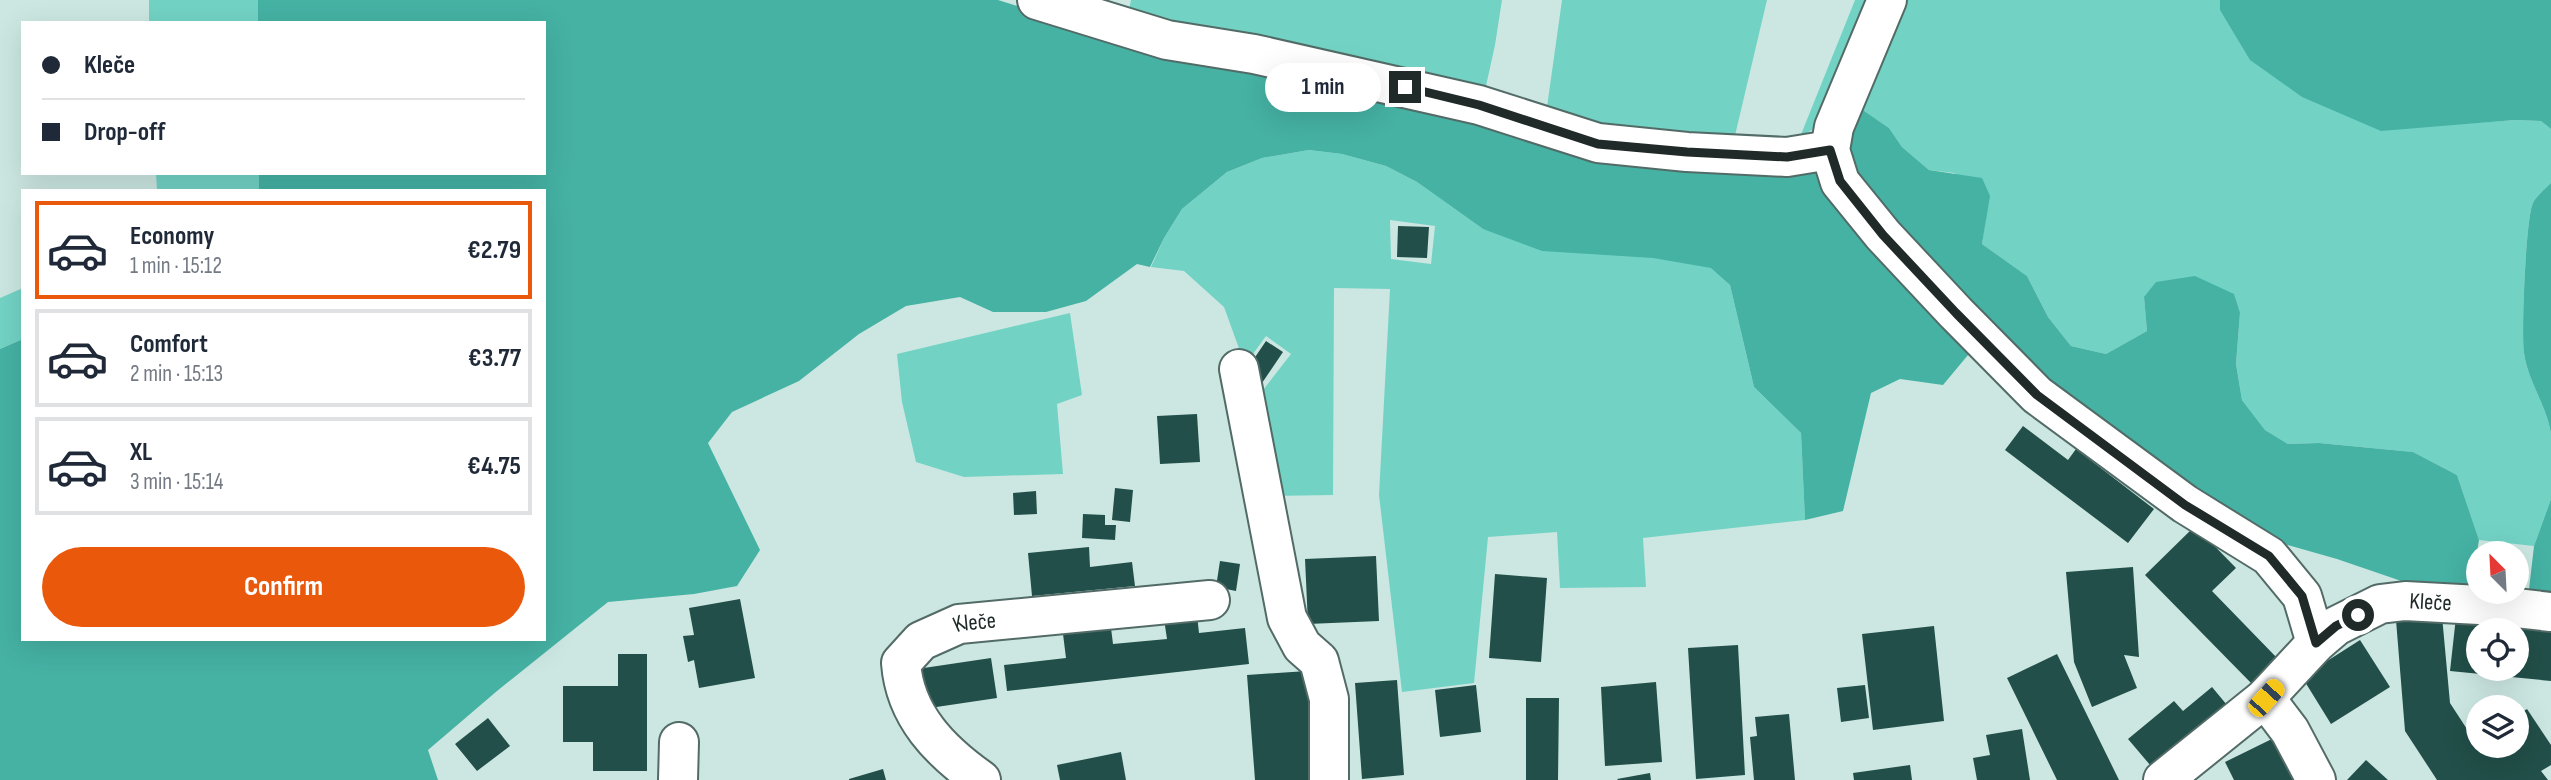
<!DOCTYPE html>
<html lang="en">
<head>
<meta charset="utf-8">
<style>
  body { margin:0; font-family:"Sofia Sans Condensed",sans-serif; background:#f2f2f3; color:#1f2937; height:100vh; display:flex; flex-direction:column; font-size:26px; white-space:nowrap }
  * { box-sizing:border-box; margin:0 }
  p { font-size:23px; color:#747a83 }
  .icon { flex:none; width:38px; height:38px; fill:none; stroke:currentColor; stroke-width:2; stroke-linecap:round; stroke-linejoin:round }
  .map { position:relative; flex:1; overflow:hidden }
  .sheet { position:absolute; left:21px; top:189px; width:525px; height:452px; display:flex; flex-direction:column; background:#fff; border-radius:0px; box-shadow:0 7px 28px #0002 }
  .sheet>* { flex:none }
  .top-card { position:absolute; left:21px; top:21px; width:525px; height:154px; border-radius:0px; box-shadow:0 7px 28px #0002; display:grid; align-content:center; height:154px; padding:0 21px; background:#fff }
  .needle { width:46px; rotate:336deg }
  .tools { position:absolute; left:2466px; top:541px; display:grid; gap:14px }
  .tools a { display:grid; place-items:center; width:63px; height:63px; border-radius:50%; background:#fff; box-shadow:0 7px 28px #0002; font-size:35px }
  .end { position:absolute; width:32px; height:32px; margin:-16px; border:9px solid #202a29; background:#fff; box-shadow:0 0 0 4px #fff }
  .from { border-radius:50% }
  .bubble { position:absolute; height:49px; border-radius:24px; background:#fff; box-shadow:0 7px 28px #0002; font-size:23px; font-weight:700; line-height:49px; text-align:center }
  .car { position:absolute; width:21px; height:42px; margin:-21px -10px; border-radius:9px; box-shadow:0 0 5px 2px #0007; background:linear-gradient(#f5c518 24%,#345 0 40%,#f5c518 0 76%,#345 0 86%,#f5c518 0) }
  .top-card b { display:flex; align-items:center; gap:24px; height:66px; font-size:26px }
  .top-card b+b { border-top:2px solid #e0e1e3 }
  .top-card i { width:18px; height:18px; background:#1f2937 }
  ul { padding:12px 0 0; list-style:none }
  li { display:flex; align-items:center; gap:21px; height:98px; margin:0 14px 10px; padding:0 7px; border:4px solid #e0e1e3; border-radius:0px }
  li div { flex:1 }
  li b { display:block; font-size:26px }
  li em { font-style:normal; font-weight:700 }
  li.active { border-color:#ea580c }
  li>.icon { width:63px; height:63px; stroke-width:1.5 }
  .action { display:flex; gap:14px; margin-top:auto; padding:14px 21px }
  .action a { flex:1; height:80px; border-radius:42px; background:#ea580c; color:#fff; font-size:28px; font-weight:700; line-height:80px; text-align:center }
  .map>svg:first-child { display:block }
  .green { fill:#72d3c5; fill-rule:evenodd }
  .forest { fill:#45b2a4 }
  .building { fill:#224f49; fill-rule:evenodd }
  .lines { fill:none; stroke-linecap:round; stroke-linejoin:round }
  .minor-casing { stroke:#536b67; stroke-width:42 }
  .minor { stroke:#fff; stroke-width:38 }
  .route { stroke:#202a29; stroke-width:9 }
  .labels { text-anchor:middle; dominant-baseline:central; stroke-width:7; stroke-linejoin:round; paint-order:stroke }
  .street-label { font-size:23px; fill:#202a29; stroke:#fff }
</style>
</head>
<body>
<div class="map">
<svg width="2551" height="780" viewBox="0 0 2551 780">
  <rect width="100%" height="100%" fill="#cce7e2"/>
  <path class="green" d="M 149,0 L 258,0 L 258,23 L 149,23 Z
    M 1131,0 L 1502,0 L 1495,45 L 1484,95 L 1128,15 Z
    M 1562,0 L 1767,0 L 1733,144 L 1689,143 L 1546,114 Z
    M 1855,0 L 1868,0 L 1817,127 L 1800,137 Z
    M 1900,0 L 2220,0 L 2220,10 L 2381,130 L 2515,120 L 2541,121 L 2551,129 L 2551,183 C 2545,189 2538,196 2533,203 C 2526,216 2521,334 2524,353 C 2528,382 2547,406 2551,434 L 2551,499 L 2534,546 L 2479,540 L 2457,475 L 2413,452 L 2319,443 L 2288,444 L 2265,430 L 2242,400 L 2236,364 L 2240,313 L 2144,297 L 2147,331 L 2106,354 L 2071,346 L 2048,317 L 2027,276 L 1982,244 L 1989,196 L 1954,173 L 1929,170 L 1902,147 L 1889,128 L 1860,108 Z
    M 1309,150 L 1342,154 L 1386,166 L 1417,182 L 1483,229 L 1711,267 L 1730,285 L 1754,387 L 1801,433 L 1805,520 L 1643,538 L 1646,587 L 1560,588 L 1557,532 L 1488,537 L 1474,683 L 1402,692 L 1379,495 L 1390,289 L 1334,288 L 1333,495 L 1271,496 L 1253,403 L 1291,354 L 1266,336 L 1245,365 L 1224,307 L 1184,271 L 1151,267 L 1164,238 L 1182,209 L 1227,172 L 1262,158 ZM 1390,220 L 1435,226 L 1431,264 L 1391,259 Z
    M 156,173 L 259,173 L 259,191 L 157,191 Z
    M 23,288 L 23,339 L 0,349 L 0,298 Z
    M 1070,313 L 1082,395 L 1057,404 L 1063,474 L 964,477 L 916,462 L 902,402 L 897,354 Z"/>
  <path class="forest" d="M 258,0 L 998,0 L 1130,42 L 1819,170 L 1973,349 L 1943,385 L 1900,379 L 1871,393 L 1843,511 L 1805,520 L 1801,433 L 1754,387 L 1730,285 L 1711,268 L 1653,258 L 1542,251 L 1483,229 L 1417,182 L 1386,166 L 1342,154 L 1309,150 L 1262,158 L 1227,172 L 1182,209 L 1164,238 L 1150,267 L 1137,264 L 1086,301 L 1046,312 L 993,312 L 960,297 L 906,306 L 859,334 L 799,381 L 732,412 L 708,443 L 760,550 L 737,586 L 694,594 L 608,602 L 497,691 L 428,750 L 438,780 L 0,780 L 0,349 L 23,339 L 23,639 L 544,639 L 544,191 L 259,191 L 259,173 L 544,173 L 544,23 L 258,23 Z
    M 2220,0 L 2551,0 L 2551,129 L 2541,121 L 2515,120 L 2381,131 L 2302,97 L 2250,60 L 2220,10 Z
    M 1860,108 L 1889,128 L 1902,147 L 1929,170 L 1982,178 L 1990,196 L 1982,244 L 2027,276 L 2048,317 L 2071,346 L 2106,354 L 2147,331 L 2144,297 L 2156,282 L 2195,276 L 2234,294 L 2240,313 L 2236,364 L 2242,400 L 2265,430 L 2288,444 L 2319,443 L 2413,452 L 2457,475 L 2479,540 L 2470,593 L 2410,584 L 2337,559 L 2274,541 L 2044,386 L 1863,188 L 1847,159 L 1849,138 Z
    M 2551,183 L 2551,434 C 2547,406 2528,382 2524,353 C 2521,334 2526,216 2533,203 C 2537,196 2545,189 2551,183 Z
    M 2551,499 L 2551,601 L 2528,598 L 2534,546 Z"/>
  <path class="building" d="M 1398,226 L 1429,227 L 1427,258 L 1397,257 Z
    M 1266,341 L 1283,352 L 1262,383 L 1245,372 Z
    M 1197,414 L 1200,462 L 1160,464 L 1157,416 Z
    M 2023,426 L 2068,460 L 2076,449 L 2154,509 L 2128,543 L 2005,450 Z
    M 1115,488 L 1133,490 L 1130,522 L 1112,520 Z
    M 1036,491 L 1037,514 L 1014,515 L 1013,493 Z
    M 1083,514 L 1105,515 L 1105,525 L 1116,525 L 1115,540 L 1082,538 Z
    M 2195,526 L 2236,568 L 2212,591 L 2278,659 L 2252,684 L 2145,575 Z
    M 1089,547 L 1090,567 L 1132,562 L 1135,586 L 1032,596 L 1028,553 Z
    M 1376,556 L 1379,621 L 1308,624 L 1305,559 Z
    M 1220,561 L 1240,564 L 1236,591 L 1216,587 Z
    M 2133,567 L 2139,657 L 2124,655 L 2137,688 L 2092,707 L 2074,662 L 2066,572 Z
    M 1495,574 L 1547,578 L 1541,662 L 1489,658 Z
    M 740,599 L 755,678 L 699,688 L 694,660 L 688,662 L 683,636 L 694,635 L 689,608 Z
    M 1197,615 L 1199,633 L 1245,628 L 1249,664 L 1007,691 L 1004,665 L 1066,658 L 1062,626 L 1110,620 L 1113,644 L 1167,639 L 1164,619 Z
    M 2442,616 L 2450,703 L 2476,743 L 2478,741 L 2478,746 L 2516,746 L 2516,716 L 2527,709 L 2551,745 L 2551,765 L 2541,771 L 2548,780 L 2437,780 L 2405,731 L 2396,620 Z
    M 2456,617 L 2551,626 L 2551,681 L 2450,671 ZM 2478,630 L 2516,630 L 2516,668 L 2478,668 Z
    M 1934,626 L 1944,721 L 1873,730 L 1862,634 Z
    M 2360,640 L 2390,687 L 2331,724 L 2302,677 Z
    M 1738,645 L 1745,775 L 1696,779 L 1688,648 Z
    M 618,654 L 647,654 L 647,771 L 593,771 L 593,742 L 563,742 L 563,686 L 618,686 Z
    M 2057,654 L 2119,780 L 2057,780 L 2007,678 Z
    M 991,658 L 997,698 L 923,709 L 917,669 Z
    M 1307,671 L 1315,780 L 1255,780 L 1247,675 Z
    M 1397,680 L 1404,775 L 1362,779 L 1355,683 Z
    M 1656,682 L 1662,762 L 1605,766 L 1601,687 Z
    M 1476,685 L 1481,732 L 1440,737 L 1435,690 Z
    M 1865,685 L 1869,718 L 1841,722 L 1837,688 Z
    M 2212,687 L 2232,711 L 2156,772 L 2128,739 L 2174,701 L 2183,711 Z
    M 1526,698 L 1559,698 L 1558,780 L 1526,780 Z
    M 1789,714 L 1795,780 L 1754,780 L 1750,737 L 1757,736 L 1755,717 Z
    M 488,718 L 510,746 L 477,771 L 455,744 Z
    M 2022,729 L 2030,780 L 1977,780 L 1973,758 L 1990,755 L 1986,735 Z
    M 2280,735 L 2302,780 L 2234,780 L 2225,762 Z
    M 1121,752 L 1126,780 L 1060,780 L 1057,765 Z
    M 2366,760 L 2388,780 L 2347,780 Z
    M 1910,765 L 1912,780 L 1854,780 L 1853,773 Z
    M 883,769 L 886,780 L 849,780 L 849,779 Z
    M 1650,773 L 1651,780 L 1618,780 L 1617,779 Z"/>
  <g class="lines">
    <defs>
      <g id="minor">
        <path d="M 1037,0 L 1167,40 L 1254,54 L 1479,105 L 1598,143 L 1687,152 L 1787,157 L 1830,150"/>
        <path d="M 1887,0 L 1834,127 L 1830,150 L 1840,182 L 1883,235 L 1956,313 L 2037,395 L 2185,504 L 2269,556 L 2302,596 L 2316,643"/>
        <path d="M 1239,369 L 1287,618 L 1302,646 L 1319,661 L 1329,699 L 1329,780"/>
        <path d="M 2265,698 L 2290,731 L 2316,780"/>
        <path d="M 678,780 L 679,742"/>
        <path id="s1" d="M 981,780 C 940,751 905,716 901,663 L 921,641 L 959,624 L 1210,600"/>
        <path id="s2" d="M 2163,780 L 2265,698 L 2316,643 L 2336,626 L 2380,604 L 2405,601 L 2498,606 L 2551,612"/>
      </g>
    </defs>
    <use href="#minor" class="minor-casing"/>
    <use href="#minor" class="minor"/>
  </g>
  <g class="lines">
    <path class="route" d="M 1405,87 L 1479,105 L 1598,144 L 1687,152 L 1787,157 L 1830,150 L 1840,181 L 1883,235 L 1956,313 L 2037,395 L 2185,505 L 2269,556 L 2302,596 L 2316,643 L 2336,626 L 2358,615"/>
  </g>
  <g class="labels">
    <g class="street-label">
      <text stroke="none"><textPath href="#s2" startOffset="332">Kleče</textPath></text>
      <text stroke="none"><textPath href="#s1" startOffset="234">Kleče</textPath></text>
    </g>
  </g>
</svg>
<div class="tools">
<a><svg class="needle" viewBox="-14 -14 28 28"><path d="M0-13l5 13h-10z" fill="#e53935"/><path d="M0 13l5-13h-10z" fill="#747a83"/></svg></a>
<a><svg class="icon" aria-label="locate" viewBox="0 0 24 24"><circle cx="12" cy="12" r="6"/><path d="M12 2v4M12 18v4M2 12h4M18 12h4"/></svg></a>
<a><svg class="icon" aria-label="layers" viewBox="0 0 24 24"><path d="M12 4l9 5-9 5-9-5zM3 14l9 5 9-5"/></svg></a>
</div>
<i class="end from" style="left:2358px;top:615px"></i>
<i class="end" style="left:1405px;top:87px"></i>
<div class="bubble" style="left:1265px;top:63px;width:116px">1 min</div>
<i class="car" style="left:2266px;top:698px;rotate:42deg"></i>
<div class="top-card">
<b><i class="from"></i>Kleče</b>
<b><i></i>Drop-off</b>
</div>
<section class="sheet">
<ul>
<li class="active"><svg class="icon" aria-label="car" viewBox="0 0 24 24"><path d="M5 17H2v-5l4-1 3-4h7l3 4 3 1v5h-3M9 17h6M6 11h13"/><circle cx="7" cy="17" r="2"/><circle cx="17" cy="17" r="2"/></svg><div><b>Economy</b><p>1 min · 15:12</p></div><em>€2.79</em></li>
<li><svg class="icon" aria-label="car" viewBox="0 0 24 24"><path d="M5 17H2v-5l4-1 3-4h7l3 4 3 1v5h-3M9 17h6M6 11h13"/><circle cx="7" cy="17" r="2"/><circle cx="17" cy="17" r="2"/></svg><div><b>Comfort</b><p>2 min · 15:13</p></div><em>€3.77</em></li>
<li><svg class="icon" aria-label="car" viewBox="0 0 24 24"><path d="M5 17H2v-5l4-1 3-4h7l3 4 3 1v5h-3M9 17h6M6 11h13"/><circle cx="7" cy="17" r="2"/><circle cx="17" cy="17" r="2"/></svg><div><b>XL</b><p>3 min · 15:14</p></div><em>€4.75</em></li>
</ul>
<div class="action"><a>Confirm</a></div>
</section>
</div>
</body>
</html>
